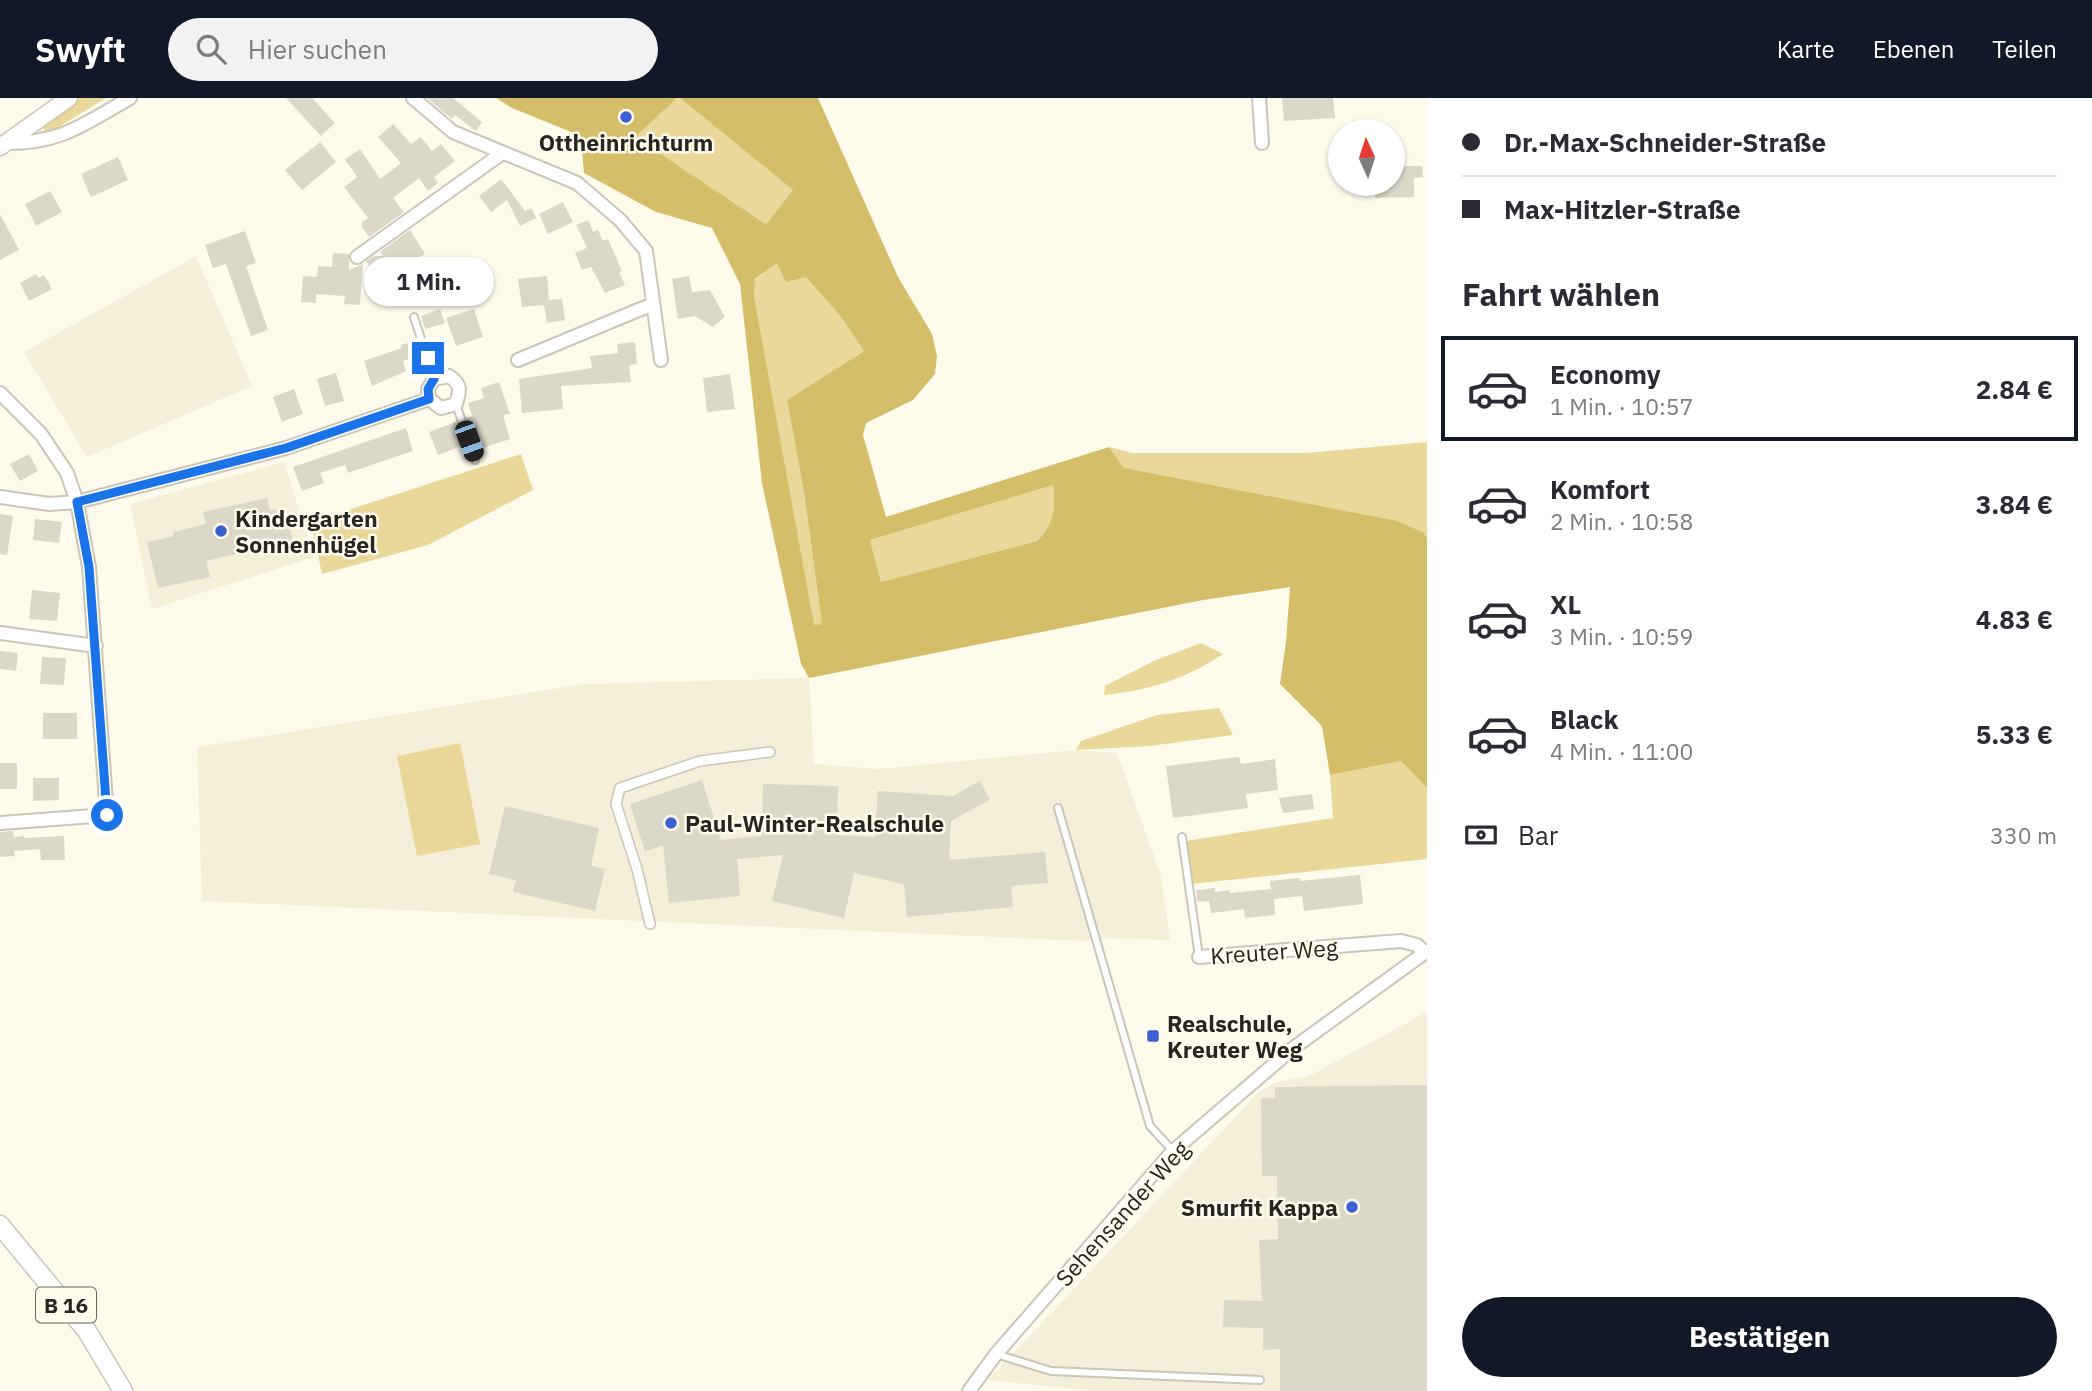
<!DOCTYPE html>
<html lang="de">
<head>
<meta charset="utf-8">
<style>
  body { margin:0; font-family:"IBM Plex Sans",sans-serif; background:#f2f2f3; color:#2b2b33; height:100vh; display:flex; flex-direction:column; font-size:26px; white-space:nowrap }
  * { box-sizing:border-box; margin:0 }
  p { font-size:23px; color:#7c7c81 }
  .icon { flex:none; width:38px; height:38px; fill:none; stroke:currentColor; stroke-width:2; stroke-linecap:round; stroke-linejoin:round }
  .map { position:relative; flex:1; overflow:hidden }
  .sheet { display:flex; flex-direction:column; background:#fff; width:665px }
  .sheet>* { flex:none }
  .banner { display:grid; align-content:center; height:154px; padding:0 35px; background:#fff }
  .needle { width:46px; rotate:357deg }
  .tools { position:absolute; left:1328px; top:21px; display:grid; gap:14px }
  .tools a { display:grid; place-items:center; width:77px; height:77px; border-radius:50%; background:#fff; box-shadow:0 2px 5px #0004; font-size:35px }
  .end { position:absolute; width:32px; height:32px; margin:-16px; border:9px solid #1a73e8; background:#fff; box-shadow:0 0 0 4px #fff }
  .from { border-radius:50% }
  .bubble { position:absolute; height:49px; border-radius:24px; background:#fff; box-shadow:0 2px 5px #0004; font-size:23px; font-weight:700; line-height:49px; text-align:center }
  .car { position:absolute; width:21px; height:42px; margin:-21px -10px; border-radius:9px; box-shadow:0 0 5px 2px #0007; background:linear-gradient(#222 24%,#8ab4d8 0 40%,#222 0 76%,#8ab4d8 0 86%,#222 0) }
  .banner b { display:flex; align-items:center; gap:24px; height:66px; font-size:26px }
  .banner b+b { border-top:2px solid #e1e1e2 }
  .banner i { width:18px; height:18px; background:#2b2b33 }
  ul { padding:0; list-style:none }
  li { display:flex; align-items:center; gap:21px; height:105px; margin:0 14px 10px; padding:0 21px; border:4px solid transparent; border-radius:0px }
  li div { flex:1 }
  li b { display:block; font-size:26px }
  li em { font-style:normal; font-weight:700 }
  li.active { border-color:#111827 }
  li>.icon { width:63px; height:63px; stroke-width:1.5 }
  h2 { padding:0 35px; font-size:32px; line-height:84px }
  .pay { display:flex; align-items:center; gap:18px; height:77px; padding:0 35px; font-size:26px }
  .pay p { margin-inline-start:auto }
  .action { display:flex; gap:14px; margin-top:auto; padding:14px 35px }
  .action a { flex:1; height:80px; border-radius:42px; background:#111827; color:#fff; font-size:28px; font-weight:700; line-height:80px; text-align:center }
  header { display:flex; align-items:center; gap:42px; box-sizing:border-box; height:98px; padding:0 35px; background:#111827; color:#fff }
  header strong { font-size:33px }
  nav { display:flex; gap:38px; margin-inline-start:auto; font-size:24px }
  .search { width:490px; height:63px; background:#f2f2f3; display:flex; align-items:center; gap:18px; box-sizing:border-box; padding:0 24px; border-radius:38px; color:#7c7c81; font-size:26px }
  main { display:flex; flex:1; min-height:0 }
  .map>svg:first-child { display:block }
  .built { fill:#f5efd9 }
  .green { fill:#e9d899 }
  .forest { fill:#d4be6a; fill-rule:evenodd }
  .building { fill:#dbd8c9 }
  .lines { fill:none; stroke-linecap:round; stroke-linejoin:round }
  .service-casing { stroke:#cac6b8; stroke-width:10 }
  .pedestrian-casing { stroke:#cac6b8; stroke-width:12 }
  .minor-casing { stroke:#cac6b8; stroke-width:16 }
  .secondary-casing { stroke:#cac6b8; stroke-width:19 }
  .primary-casing { stroke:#cac6b8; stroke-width:21 }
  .service { stroke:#fff; stroke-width:6 }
  .pedestrian { stroke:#fff; stroke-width:9 }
  .minor { stroke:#fff; stroke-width:12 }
  .secondary { stroke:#fff; stroke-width:16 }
  .primary { stroke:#fff; stroke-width:18 }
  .route { stroke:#1a73e8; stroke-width:9 }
  .poi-dot { fill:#3c60d2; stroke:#fffbec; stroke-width:2.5 }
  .labels { text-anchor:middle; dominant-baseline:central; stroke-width:5; stroke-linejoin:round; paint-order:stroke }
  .shield { fill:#fffbec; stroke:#67655c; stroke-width:2 }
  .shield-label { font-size:21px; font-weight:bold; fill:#26251f }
  .poi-label { font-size:23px; font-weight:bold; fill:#26251f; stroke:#fffbec; text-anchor:start }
  .street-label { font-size:23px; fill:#26251f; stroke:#fffbec }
</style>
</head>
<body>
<header>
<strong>Swyft</strong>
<div class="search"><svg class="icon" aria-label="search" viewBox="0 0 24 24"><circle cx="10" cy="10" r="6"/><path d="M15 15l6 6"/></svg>Hier suchen</div>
<nav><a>Karte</a><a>Ebenen</a><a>Teilen</a></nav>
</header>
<main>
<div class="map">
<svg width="1427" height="1293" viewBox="0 0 1427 1293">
  <rect width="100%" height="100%" fill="#fffbec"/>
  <path class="built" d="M 196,158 L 252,288 L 87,359 L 24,254 Z
    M 284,364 L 314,459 L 152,511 L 130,406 Z
    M 809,580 L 814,666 L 878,671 L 1076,652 L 1117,655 L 1161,778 L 1170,842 L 1104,840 L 1084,843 L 202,803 L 197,649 L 584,586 Z
    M 1427,914 L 1427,1293 L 1094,1293 L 988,1282 L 1257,996 L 1276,984 L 1309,978 Z"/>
  <path class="green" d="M 80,0 L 106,0 L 47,36 L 42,29 Z
    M 677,0 L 680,0 L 793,92 L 766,126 L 634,39 Z
    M 778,164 L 805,178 L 841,219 L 864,253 L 787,302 L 804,394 L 822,526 L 813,528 L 754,198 L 755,182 Z
    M 1427,344 L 1427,440 L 1424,435 L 1123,370 L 1109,349 L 1133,355 L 1307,355 Z
    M 521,356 L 533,392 L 428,447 L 322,476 L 311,424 Z
    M 1053,386 C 1056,410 1054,426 1037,443 L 881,484 L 870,442 Z
    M 1201,545 L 1223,556 C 1186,581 1147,593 1104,597 L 1105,588 L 1154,563 Z
    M 1219,610 L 1233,637 L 1149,648 L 1076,652 L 1081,643 L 1157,617 Z
    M 460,645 L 480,746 L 417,758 L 397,658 Z
    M 1401,663 L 1427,690 L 1427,761 L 1191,786 L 1186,743 L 1333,720 L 1330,677 Z"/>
  <path class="forest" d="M 496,0 L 677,0 L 635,39 L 766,126 L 793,92 L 680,0 L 818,0 L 898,179 L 932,236 L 937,258 L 935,276 L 913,302 L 866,325 L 863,337 L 886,419 L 1109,349 L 1124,370 L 1397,423 L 1424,435 L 1427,440 L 1427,690 L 1401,663 L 1330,677 L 1322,628 L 1280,586 L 1286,544 L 1290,489 L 1203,502 L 809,580 L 801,566 L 762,385 L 740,186 L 712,130 L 656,114 L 584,75 L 581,38 L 512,10 ZM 777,165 L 786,184 L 806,179 L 841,219 L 864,253 L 787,302 L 804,394 L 822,526 L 814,527 L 754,198 L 755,181 ZM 1053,387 C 1056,410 1054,426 1037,443 L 881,484 L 870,442 Z"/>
  <path class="building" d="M 286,0 L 312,0 L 335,25 L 321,38 Z
    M 427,0 L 453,0 L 482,24 L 476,33 L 455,17 L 452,21 Z
    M 1282,0 L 1333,0 L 1335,20 L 1284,23 Z
    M 393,26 L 411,46 L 421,39 L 432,53 L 441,46 L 455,63 L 434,79 L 438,85 L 428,93 L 419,80 L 393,100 L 404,114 L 369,139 L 362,129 L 362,124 L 368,120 L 344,89 L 357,79 L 345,61 L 360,51 L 380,81 L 401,65 L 378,39 Z
    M 320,44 L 336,64 L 302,92 L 285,72 Z
    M 1393,56 L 1404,56 L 1404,68 L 1422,68 L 1423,79 L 1414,80 L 1414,99 L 1375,100 L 1374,86 L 1393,86 Z
    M 118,59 L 128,82 L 91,99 L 81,76 Z
    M 501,81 L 525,113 L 531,110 L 536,120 L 520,128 L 507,102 L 491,114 L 479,98 Z
    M 50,93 L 62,114 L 36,128 L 25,106 Z
    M 563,104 L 573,124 L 548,136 L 539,116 Z
    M 0,116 L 19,152 L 0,162 Z
    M 588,122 L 593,134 L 598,132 L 603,143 L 608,141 L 622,173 L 619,174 L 625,187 L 605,195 L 591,169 L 582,172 L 575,155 L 587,150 L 576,127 Z
    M 410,132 L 425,156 L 380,185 L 366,163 L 374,158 L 383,158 L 380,154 Z
    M 245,133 L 256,165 L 246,168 L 268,232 L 251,238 L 226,166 L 213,170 L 205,147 Z
    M 333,155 L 349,156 L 349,172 L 363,166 L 360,207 L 344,206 L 345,198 L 316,196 L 316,205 L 301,204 L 303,178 L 317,179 L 318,168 L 332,169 Z
    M 36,176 L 39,180 L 44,177 L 52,191 L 29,203 L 20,185 Z
    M 547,178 L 549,202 L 562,201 L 565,222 L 547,225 L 544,207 L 522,209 L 518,181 Z
    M 689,178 L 692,194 L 710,192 L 725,219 L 713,229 L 695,218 L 678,221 L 672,181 Z
    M 440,211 L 445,225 L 425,231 L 421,218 Z
    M 474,211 L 483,239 L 456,248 L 446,220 Z
    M 416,243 L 420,258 L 403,263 L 406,273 L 372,288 L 364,263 L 402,250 L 401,247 Z
    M 635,244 L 637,266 L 629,267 L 631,284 L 561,288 L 563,311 L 522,315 L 519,281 L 592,270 L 590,258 L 618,255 L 617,246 Z
    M 336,275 L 344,303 L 325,308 L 317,281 Z
    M 730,276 L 735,311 L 707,314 L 703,280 Z
    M 499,284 L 510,316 L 503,317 L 510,341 L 483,350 L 480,341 L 474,343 L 467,320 L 472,318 L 468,305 L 484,300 L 481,290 Z
    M 294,291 L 303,316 L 282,324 L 273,299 Z
    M 456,324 L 464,347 L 438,357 L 429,334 Z
    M 406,330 L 413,353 L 348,375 L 345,367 L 320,375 L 324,385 L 302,393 L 293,369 Z
    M 29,356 L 38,373 L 20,383 L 10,366 Z
    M 267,400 L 270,412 L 276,411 L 277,418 L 286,416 L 293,443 L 206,463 L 210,479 L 158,490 L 147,444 L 174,438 L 173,434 L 206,426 L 203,414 Z
    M 0,416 L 13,418 L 7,457 L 0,456 Z
    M 35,421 L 62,424 L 59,445 L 33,442 Z
    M 32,492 L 60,495 L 57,523 L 29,521 Z
    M 0,553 L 18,555 L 16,573 L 0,571 Z
    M 42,559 L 66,560 L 64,587 L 40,586 Z
    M 43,615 L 77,615 L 77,641 L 43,641 Z
    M 1239,659 L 1241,666 L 1275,661 L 1278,692 L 1246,696 L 1248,710 L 1173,720 L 1166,668 Z
    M 0,665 L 17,665 L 17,691 L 0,691 Z
    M 33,680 L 59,680 L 59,702 L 33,703 Z
    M 702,682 L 721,742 L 762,738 L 763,686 L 838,688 L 837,737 L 875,739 L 878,693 L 953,698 L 980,683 L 990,702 L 951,723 L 949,762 L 1045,754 L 1048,785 L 1011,788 L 1013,809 L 907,819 L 904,786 L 854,775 L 844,820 L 772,803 L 783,757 L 737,761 L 740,798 L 669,805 L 663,747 L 645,754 L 630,706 Z
    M 1312,696 L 1314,711 L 1283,715 L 1279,700 Z
    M 505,708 L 599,730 L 591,768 L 605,771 L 595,813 L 513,794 L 516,782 L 489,776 Z
    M 13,733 L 14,739 L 24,738 L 24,740 L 64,738 L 65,762 L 41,762 L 40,751 L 14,753 L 15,758 L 0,759 L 0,734 Z
    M 1360,777 L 1363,806 L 1304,813 L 1302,798 L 1274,801 L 1275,817 L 1245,820 L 1244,811 L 1211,815 L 1209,803 L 1197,804 L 1196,792 L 1215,790 L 1215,794 L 1230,792 L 1230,795 L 1271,791 L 1270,783 L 1299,780 L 1300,783 Z
    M 1427,987 L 1427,1293 L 1280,1293 L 1280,1251 L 1263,1252 L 1263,1230 L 1223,1229 L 1224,1202 L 1262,1203 L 1259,1142 L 1278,1141 L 1277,1078 L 1262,1078 L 1261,1000 L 1275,1000 L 1275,989 Z"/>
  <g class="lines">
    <defs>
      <path id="service" d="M 414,219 L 434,281
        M 456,306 L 475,362
        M 1058,710 L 1150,1028 L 1173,1053
        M 1182,739 L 1199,859
        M 996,1256 L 1051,1273 L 1260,1282"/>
      <path id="pedestrian" d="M 650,826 L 637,771 L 616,706 L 620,690 L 700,663 L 770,654"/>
      <path id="minor" d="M 413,0 L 453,34 L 577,85 L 620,122 L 646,153 L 661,262
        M 1259,0 L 1262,45
        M 7,45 C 62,45 84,26 130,0
        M 357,159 L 501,56
        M 518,262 L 653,206
        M 0,295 L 41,336 L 67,375 L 77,404 L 89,469 L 107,717 L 0,725
        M 0,399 L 49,406 L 77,404 L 286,350 L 429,301 L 441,310 L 456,306 C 460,292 462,287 449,278 L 434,281 L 428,291 L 429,301
        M 0,535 L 96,548
        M 1199,859 L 1401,843 L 1417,847 L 1425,855
        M 969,1293 L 996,1256 L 1173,1053 L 1292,951 L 1427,853"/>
      <path id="secondary" d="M 0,49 L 69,0"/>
      <path id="primary" d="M 0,1127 L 87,1233 L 123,1293"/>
    </defs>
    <use href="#service" class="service-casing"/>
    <use href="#pedestrian" class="pedestrian-casing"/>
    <use href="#minor" class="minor-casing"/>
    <use href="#secondary" class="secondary-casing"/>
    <use href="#primary" class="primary-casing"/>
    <use href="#service" class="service"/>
    <use href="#pedestrian" class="pedestrian"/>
    <use href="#minor" class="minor"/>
    <use href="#secondary" class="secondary"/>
    <use href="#primary" class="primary"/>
  </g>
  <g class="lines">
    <path class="route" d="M 107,717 L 89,469 L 77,404 L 286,350 L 429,301 L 428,291 L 434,281 L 428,260"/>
  </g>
  <g class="poi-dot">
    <circle cx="626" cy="19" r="7"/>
    <circle cx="221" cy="433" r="7"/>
    <circle cx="671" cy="725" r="7"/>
    <rect x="1146" y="931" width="14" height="14" rx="3.5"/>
    <circle cx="1352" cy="1109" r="7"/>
  </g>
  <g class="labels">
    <rect class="shield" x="36" y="1189.5" width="60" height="35" rx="5"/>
    <g class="shield-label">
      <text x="66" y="1207">B 16</text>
    </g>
    <g class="poi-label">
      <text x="626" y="44" text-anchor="middle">Ottheinrichturm</text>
      <text x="235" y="420">Kindergarten<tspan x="235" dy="26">Sonnenhügel</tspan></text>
      <text x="685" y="725">Paul-Winter-Realschule</text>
      <text x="1167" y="925">Realschule,<tspan x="1167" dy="26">Kreuter Weg</tspan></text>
      <text x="1338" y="1109" text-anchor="end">Smurfit Kappa</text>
    </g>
    <g class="street-label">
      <text transform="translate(1274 853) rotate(-4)">Kreuter Weg</text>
      <text transform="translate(1122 1115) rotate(-48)">Sehensander Weg</text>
    </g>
  </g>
</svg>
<div class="tools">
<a><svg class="needle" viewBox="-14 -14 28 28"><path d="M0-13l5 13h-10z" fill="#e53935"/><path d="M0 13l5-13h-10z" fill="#7c7c81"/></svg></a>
</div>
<i class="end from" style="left:107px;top:717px"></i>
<i class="end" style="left:428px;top:260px"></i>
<div class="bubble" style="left:364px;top:159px;width:130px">1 Min.</div>
<i class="car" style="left:469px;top:343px;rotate:160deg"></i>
</div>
<section class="sheet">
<div class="banner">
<b><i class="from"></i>Dr.-Max-Schneider-Straße</b>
<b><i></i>Max-Hitzler-Straße</b>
</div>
<h2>Fahrt wählen</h2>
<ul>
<li class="active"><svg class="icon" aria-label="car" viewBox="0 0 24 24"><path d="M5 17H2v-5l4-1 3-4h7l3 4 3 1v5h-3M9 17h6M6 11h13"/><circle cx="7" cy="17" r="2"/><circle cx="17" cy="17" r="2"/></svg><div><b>Economy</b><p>1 Min. · 10:57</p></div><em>2.84 €</em></li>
<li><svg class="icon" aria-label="car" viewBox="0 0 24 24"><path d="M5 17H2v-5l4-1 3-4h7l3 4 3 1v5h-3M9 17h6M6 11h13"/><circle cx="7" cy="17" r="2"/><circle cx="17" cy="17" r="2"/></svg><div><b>Komfort</b><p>2 Min. · 10:58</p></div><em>3.84 €</em></li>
<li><svg class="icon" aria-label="car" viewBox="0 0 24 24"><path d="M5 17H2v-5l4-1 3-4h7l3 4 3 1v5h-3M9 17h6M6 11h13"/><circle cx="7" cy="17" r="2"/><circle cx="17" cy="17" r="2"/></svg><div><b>XL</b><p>3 Min. · 10:59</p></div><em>4.83 €</em></li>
<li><svg class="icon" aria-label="car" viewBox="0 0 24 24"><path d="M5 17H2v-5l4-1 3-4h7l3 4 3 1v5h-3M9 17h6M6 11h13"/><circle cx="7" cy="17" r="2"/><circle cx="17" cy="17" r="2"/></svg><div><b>Black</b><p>4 Min. · 11:00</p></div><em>5.33 €</em></li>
</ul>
<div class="pay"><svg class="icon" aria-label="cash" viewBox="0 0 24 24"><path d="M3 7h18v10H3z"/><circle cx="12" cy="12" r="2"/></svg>Bar<p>330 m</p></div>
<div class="action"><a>Bestätigen</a></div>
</section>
</main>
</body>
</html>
